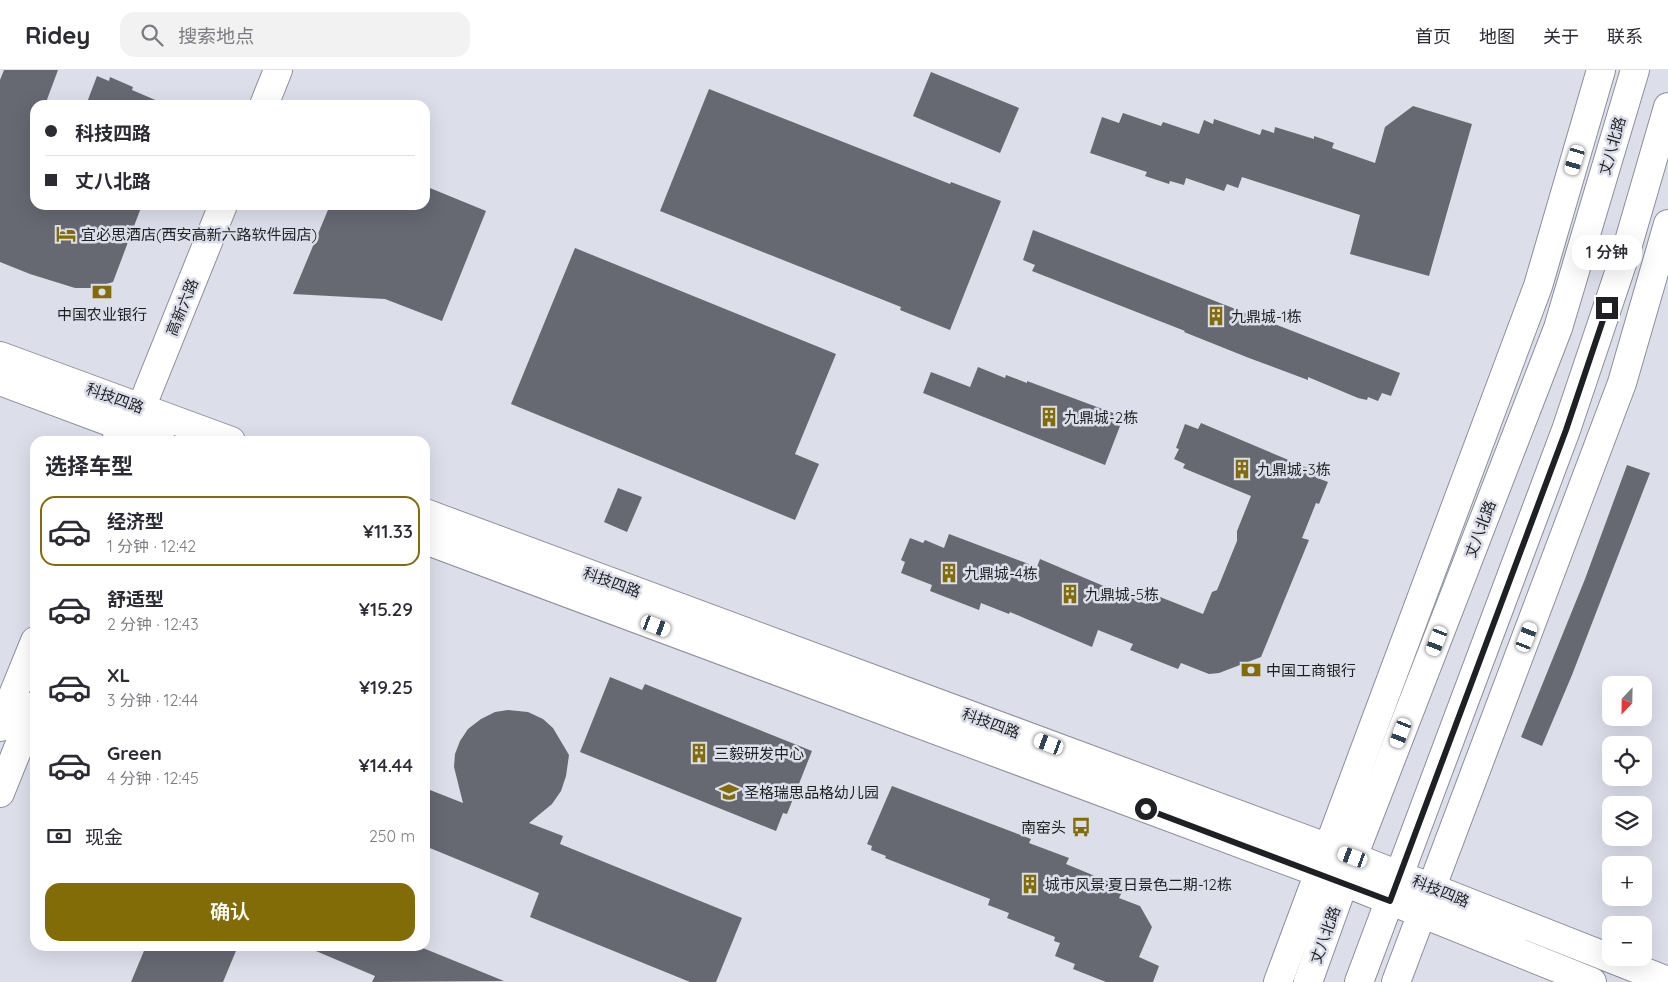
<!DOCTYPE html>
<html lang="zh">
<head>
<meta charset="utf-8">
<style>
  body { margin:0; font-family:Quicksand,"Noto Sans SC",sans-serif; background:#f2f2f3; color:#2b2b33; height:100vh; display:flex; flex-direction:column; font-size:19px; white-space:nowrap }
  * { box-sizing:border-box; margin:0 }
  p { font-size:16px; color:#7c7c81 }
  .icon { flex:none; width:28px; height:28px; fill:none; stroke:currentColor; stroke-width:2; stroke-linecap:round; stroke-linejoin:round }
  .map { position:relative; flex:1; overflow:hidden }
  .drawer { position:absolute; left:30px; top:366px; width:400px; height:515px; display:flex; flex-direction:column; background:#fff; border-radius:15px; box-shadow:0 5px 20px #0002 }
  .drawer>* { flex:none }
  .top-card { position:absolute; left:30px; top:30px; width:400px; height:110px; border-radius:15px; box-shadow:0 5px 20px #0002; display:grid; align-content:center; height:110px; padding:0 15px; background:#fff }
  .needle { width:32px; rotate:202deg }
  .buttons { position:absolute; left:1602px; top:606px; display:grid; gap:10px }
  .buttons a { display:grid; place-items:center; width:50px; height:50px; border-radius:10px; background:#fff; box-shadow:0 5px 20px #0002; font-size:25px }
  .end { position:absolute; width:22px; height:22px; margin:-11px; border:6px solid #1f2024; background:#fff; box-shadow:0 0 0 2px #fff }
  .from { border-radius:50% }
  .bubble { position:absolute; height:35px; border-radius:15px; background:#fff; box-shadow:0 5px 20px #0002; font-size:16px; font-weight:600; line-height:35px; text-align:center }
  .car { position:absolute; width:15px; height:30px; margin:-15px -8px; border-radius:6px; box-shadow:0 0 4px 1px #0007; background:linear-gradient(#fff 24%,#345 0 40%,#fff 0 76%,#345 0 86%,#fff 0) }
  .top-card b { display:flex; align-items:center; gap:18px; height:48px; font-size:19px }
  .top-card b+b { border-top:1px solid #e1e1e2 }
  .top-card i { width:12px; height:12px; background:#2b2b33 }
  ul { padding:0; list-style:none }
  li { display:flex; align-items:center; gap:15px; height:70px; margin:0 10px 8px; padding:0 5px; border:2px solid transparent; border-radius:15px }
  li div { flex:1 }
  li b { display:block; font-size:19px }
  li em { font-style:normal; font-weight:600 }
  li.current { border-color:#816c08 }
  li>.icon { width:45px; height:45px; stroke-width:1.5 }
  h2 { padding:0 15px; font-size:22px; line-height:60px }
  .pay { display:flex; align-items:center; gap:12px; height:55px; padding:0 15px; font-size:19px }
  .pay p { margin-inline-start:auto }
  .action { display:flex; gap:10px; margin-top:auto; padding:10px 15px }
  .action a { flex:1; height:58px; border-radius:15px; background:#816c08; color:#fff; font-size:20px; font-weight:600; line-height:58px; text-align:center }
  header { display:flex; align-items:center; gap:30px; box-sizing:border-box; height:70px; padding:0 25px; background:#fff; border-bottom:1px solid #e1e1e2 }
  header strong { font-size:24px }
  nav { display:flex; gap:28px; margin-inline-start:auto; font-size:18px }
  .search { width:350px; height:45px; background:#f2f2f3; display:flex; align-items:center; gap:12px; box-sizing:border-box; padding:0 18px; border-radius:15px; color:#7c7c81; font-size:19px }
  .map>svg:first-child { display:block }
  .building { fill:#666872 }
  .lines { fill:none; stroke-linecap:round; stroke-linejoin:round }
  .secondary-casing { stroke:#8c8f99; stroke-width:30 }
  .primary-casing { stroke:#8c8f99; stroke-width:30 }
  .secondary { stroke:#fff; stroke-width:28 }
  .primary { stroke:#fff; stroke-width:28 }
  .route { stroke:#1f2024; stroke-width:6 }
  .labels { text-anchor:middle; dominant-baseline:central; stroke-width:5; stroke-linejoin:round; paint-order:stroke }
  .street-label { font-size:15px; fill:#1f2024; stroke:#dcdfea }
  .poi-label { font-size:15px; fill:#1f2024; stroke:#dcdfea; text-anchor:start }
</style>
</head>
<body>
<header>
<strong>Ridey</strong>
<div class="search"><svg class="icon" aria-label="search" viewBox="0 0 24 24"><circle cx="10" cy="10" r="6"/><path d="M15 15l6 6"/></svg>搜索地点</div>
<nav><a>首页</a><a>地图</a><a>关于</a><a>联系</a></nav>
</header>
<div class="map">
<svg width="1668" height="912" viewBox="0 0 1668 912">
  <rect width="100%" height="100%" fill="#dcdfea"/>
  <path class="building" d="M 4,0 L 58,0 L 45,35 L 35,35 L 35,135 L 142,135 L 113,212 L 93,218 L 75,218 L 30,204 L 0,192 L 0,10 Z
    M 931,2 L 1019,38 L 1000,83 L 913,46 Z
    M 97,6 L 109,11 L 110,7 L 133,17 L 132,20 L 167,35 L 86,35 Z
    M 709,19 L 950,114 L 951,112 L 1001,131 L 950,260 L 900,240 L 901,237 L 660,141 Z
    M 1413,36 L 1472,54 L 1429,206 L 1350,184 L 1360,145 L 1242,107 L 1238,118 L 1227,114 L 1224,121 L 1186,108 L 1184,115 L 1170,111 L 1169,114 L 1145,106 L 1147,102 L 1090,83 L 1102,47 L 1119,53 L 1123,43 L 1161,56 L 1163,52 L 1199,64 L 1204,50 L 1213,54 L 1214,49 L 1260,65 L 1262,59 L 1274,63 L 1275,57 L 1314,69 L 1314,66 L 1334,73 L 1332,78 L 1375,93 L 1385,57 Z
    M 425,116 L 486,141 L 442,251 L 385,229 L 293,224 L 330,135 L 425,135 Z
    M 1033,160 L 1400,303 L 1391,326 L 1382,323 L 1378,331 L 1368,327 L 1367,330 L 1358,328 L 1308,307 L 1308,310 L 1249,288 L 1184,262 L 1185,261 L 1032,201 L 1035,195 L 1023,190 Z
    M 575,178 L 836,284 L 795,384 L 819,394 L 795,450 L 511,334 Z
    M 978,297 L 1005,308 L 1006,305 L 1027,313 L 1027,311 L 1116,344 L 1112,353 L 1120,356 L 1105,395 L 923,323 L 931,302 L 970,317 Z
    M 1201,353 L 1317,402 L 1315,407 L 1328,412 L 1319,434 L 1316,433 L 1302,468 L 1309,470 L 1261,587 L 1219,603 L 1209,604 L 1181,593 L 1178,599 L 1130,580 L 1133,574 L 1098,560 L 1092,577 L 1010,542 L 1009,544 L 981,533 L 979,540 L 930,521 L 932,515 L 901,503 L 905,492 L 901,490 L 910,468 L 923,473 L 925,470 L 944,478 L 949,464 L 1037,497 L 1040,489 L 1146,534 L 1150,523 L 1203,544 L 1212,522 L 1217,520 L 1237,471 L 1237,461 L 1251,426 L 1183,398 L 1185,394 L 1174,389 L 1179,379 L 1176,378 L 1185,354 L 1198,359 Z
    M 1627,395 L 1650,403 L 1572,605 L 1542,676 L 1521,667 L 1585,509 Z
    M 618,418 L 642,427 L 627,462 L 604,452 Z
    M 610,607 L 642,620 L 645,614 L 812,681 L 787,744 L 783,743 L 776,761 L 580,682 Z
    M 508,640 L 528,642 L 543,649 L 553,658 L 569,685 L 566,706 L 561,721 L 552,734 L 529,753 L 563,766 L 560,774 L 742,848 L 716,912 L 690,912 L 530,847 L 539,823 L 425,776 L 425,718 L 463,733 L 454,697 L 455,684 L 460,671 L 468,659 L 481,649 L 495,642 Z
    M 892,716 L 1031,769 L 1029,773 L 1069,788 L 1066,794 L 1124,818 L 1119,828 L 1140,836 L 1152,857 L 1139,887 L 1159,896 L 1153,912 L 1106,912 L 1073,899 L 1075,894 L 1055,886 L 1060,873 L 1054,871 L 1055,867 L 1007,848 L 1009,843 L 988,835 L 990,829 L 885,788 L 886,786 L 871,780 L 872,776 L 867,774 Z
    M 146,876 L 238,876 L 223,912 L 131,912 Z
    M 304,876 L 418,876 L 504,911 L 372,912 L 375,906 Z"/>
  <g class="lines">
    <defs>
      <path id="secondary" d="M 264,35 L 278,0
        M 0,286 L 231,371
        M 0,311 L 161,371
        M 116,371 L 122,357 L 141,338 L 223,135
        M 425,443 L 1353,787 L 1668,911
        M 425,470 L 1344,812 L 1592,912
        M 0,657 L 35,571
        M 0,723 L 35,636
        M 1278,912 L 1538,216 L 1601,0
        M 1396,912 L 1622,313 L 1668,154"/>
      <path id="primary" d="M 1308,912 L 1353,787 L 1558,258 L 1635,0
        M 1359,912 L 1566,360 L 1625,185 L 1668,37"/>
    </defs>
    <use href="#secondary" class="secondary-casing"/>
    <use href="#primary" class="primary-casing"/>
    <use href="#secondary" class="secondary"/>
    <use href="#primary" class="primary"/>
  </g>
  <g class="lines">
    <path class="route" d="M 1146,739 L 1390,831 L 1566,360 L 1607,238"/>
  </g>
  <defs>
    <symbol id="hotel-bare" viewBox="-9 -9 18 18"><path d="M-6-4.5h1.5V1H6V5H4.5V3h-9V5H-6ZM-4 0a1.8 1.8 0 1 1 3.6 0ZM.5 0V-2.5h3Q6-2.5 6 0Z" fill="#816c08" stroke="#dcdfea" stroke-width="2.5" paint-order="stroke"/></symbol>
    <symbol id="bank-bare" viewBox="-9 -9 18 18"><path d="M-6-4H6V4H-6ZM0-2.3a2.3 2.3 0 1 0 0 4.6a2.3 2.3 0 1 0 0-4.6Z" fill="#816c08" stroke="#dcdfea" stroke-width="2.5" paint-order="stroke"/></symbol>
    <symbol id="building-bare" viewBox="-9 -9 18 18"><path d="M-4-6H4V6H1V3H-1V6H-4ZM-2.5-4.3h1.7v1.8h-1.7ZM.8-4.3h1.7v1.8H.8ZM-2.5-1h1.7V.8h-1.7ZM.8-1h1.7V.8H.8Z" fill="#816c08" stroke="#dcdfea" stroke-width="2.5" paint-order="stroke"/></symbol>
    <symbol id="school-bare" viewBox="-9 -9 18 18"><path d="M0-5L7-2L0 1L-7-2ZM-4 1L0 2.5L4 1V4Q0 6-4 4Z" fill="#816c08" stroke="#dcdfea" stroke-width="2.5" paint-order="stroke"/></symbol>
    <symbol id="bus-bare" viewBox="-9 -9 18 18"><path d="M-5-6H5V4H4V6H2V4H-2V6H-4V4H-5ZM-3.5-4V0h7V-4ZM-3.5 1.2v1.5H-2V1.2ZM2 1.2v1.5H3.5V1.2Z" fill="#816c08" stroke="#dcdfea" stroke-width="2.5" paint-order="stroke"/></symbol>
  </defs>
  <g fill-rule="evenodd">
    <use href="#hotel-bare" x="52" y="150" width="28" height="28"/>
    <use href="#bank-bare" x="88" y="208" width="28" height="28"/>
    <use href="#building-bare" x="1202" y="232" width="28" height="28"/>
    <use href="#building-bare" x="1035" y="333" width="28" height="28"/>
    <use href="#building-bare" x="1228" y="385" width="28" height="28"/>
    <use href="#building-bare" x="935" y="489" width="28" height="28"/>
    <use href="#building-bare" x="1056" y="510" width="28" height="28"/>
    <use href="#bank-bare" x="1237" y="586" width="28" height="28"/>
    <use href="#building-bare" x="685" y="669" width="28" height="28"/>
    <use href="#school-bare" x="715" y="708" width="28" height="28"/>
    <use href="#bus-bare" x="1067" y="743" width="28" height="28"/>
    <use href="#building-bare" x="1016" y="800" width="28" height="28"/>
  </g>
  <g class="labels">
    <g class="street-label">
      <text transform="translate(1612 76) rotate(-74)">丈八北路</text>
      <text transform="translate(182 237) rotate(-68)">高新六路</text>
      <text transform="translate(115 328) rotate(20)">科技四路</text>
      <text transform="translate(1480 459) rotate(-69)">丈八北路</text>
      <text transform="translate(612 512) rotate(20)">科技四路</text>
      <text transform="translate(991 653) rotate(20)">科技四路</text>
      <text transform="translate(1441 821) rotate(22)">科技四路</text>
      <text transform="translate(1325 865) rotate(-70)">丈八北路</text>
    </g>
    <g class="poi-label">
      <text x="81" y="164">宜必思酒店(西安高新六路软件园店)</text>
      <text x="102" y="244" text-anchor="middle">中国农业银行</text>
      <text x="1231" y="246">九鼎城-1栋</text>
      <text x="1064" y="347">九鼎城-2栋</text>
      <text x="1257" y="399">九鼎城-3栋</text>
      <text x="964" y="503">九鼎城-4栋</text>
      <text x="1085" y="524">九鼎城-5栋</text>
      <text x="1266" y="600">中国工商银行</text>
      <text x="714" y="683">三毅研发中心</text>
      <text x="744" y="722">圣格瑞思品格幼儿园</text>
      <text x="1066" y="757" text-anchor="end">南窑头</text>
      <text x="1045" y="814">城市风景·夏日景色二期-12栋</text>
    </g>
  </g>
</svg>
<div class="buttons">
<a><svg class="needle" viewBox="-14 -14 28 28"><path d="M0-13l5 13h-10z" fill="#e53935"/><path d="M0 13l5-13h-10z" fill="#7c7c81"/></svg></a>
<a><svg class="icon" aria-label="locate" viewBox="0 0 24 24"><circle cx="12" cy="12" r="6"/><path d="M12 2v4M12 18v4M2 12h4M18 12h4"/></svg></a>
<a><svg class="icon" aria-label="layers" viewBox="0 0 24 24"><path d="M12 4l9 5-9 5-9-5zM3 14l9 5 9-5"/></svg></a>
<a>+</a>
<a>−</a>
</div>
<i class="end from" style="left:1146px;top:739px"></i>
<i class="end" style="left:1607px;top:238px"></i>
<div class="bubble" style="left:1572px;top:165px;width:70px">1 分钟</div>
<i class="car" style="left:1575px;top:90px;rotate:197deg"></i>
<i class="car" style="left:656px;top:556px;rotate:111deg"></i>
<i class="car" style="left:1527px;top:567px;rotate:21deg"></i>
<i class="car" style="left:1437px;top:571px;rotate:201deg"></i>
<i class="car" style="left:1401px;top:663px;rotate:201deg"></i>
<i class="car" style="left:1049px;top:674px;rotate:291deg"></i>
<i class="car" style="left:1353px;top:787px;rotate:290deg"></i>
<div class="top-card">
<b><i class="from"></i>科技四路</b>
<b><i></i>丈八北路</b>
</div>
<section class="drawer">
<h2>选择车型</h2>
<ul>
<li class="current"><svg class="icon" aria-label="car" viewBox="0 0 24 24"><path d="M5 17H2v-5l4-1 3-4h7l3 4 3 1v5h-3M9 17h6M6 11h13"/><circle cx="7" cy="17" r="2"/><circle cx="17" cy="17" r="2"/></svg><div><b>经济型</b><p>1 分钟 · 12:42</p></div><em>¥11.33</em></li>
<li><svg class="icon" aria-label="car" viewBox="0 0 24 24"><path d="M5 17H2v-5l4-1 3-4h7l3 4 3 1v5h-3M9 17h6M6 11h13"/><circle cx="7" cy="17" r="2"/><circle cx="17" cy="17" r="2"/></svg><div><b>舒适型</b><p>2 分钟 · 12:43</p></div><em>¥15.29</em></li>
<li><svg class="icon" aria-label="car" viewBox="0 0 24 24"><path d="M5 17H2v-5l4-1 3-4h7l3 4 3 1v5h-3M9 17h6M6 11h13"/><circle cx="7" cy="17" r="2"/><circle cx="17" cy="17" r="2"/></svg><div><b>XL</b><p>3 分钟 · 12:44</p></div><em>¥19.25</em></li>
<li><svg class="icon" aria-label="car" viewBox="0 0 24 24"><path d="M5 17H2v-5l4-1 3-4h7l3 4 3 1v5h-3M9 17h6M6 11h13"/><circle cx="7" cy="17" r="2"/><circle cx="17" cy="17" r="2"/></svg><div><b>Green</b><p>4 分钟 · 12:45</p></div><em>¥14.44</em></li>
</ul>
<div class="pay"><svg class="icon" aria-label="cash" viewBox="0 0 24 24"><path d="M3 7h18v10H3z"/><circle cx="12" cy="12" r="2"/></svg>现金<p>250 m</p></div>
<div class="action"><a>确认</a></div>
</section>
</div>
</body>
</html>
